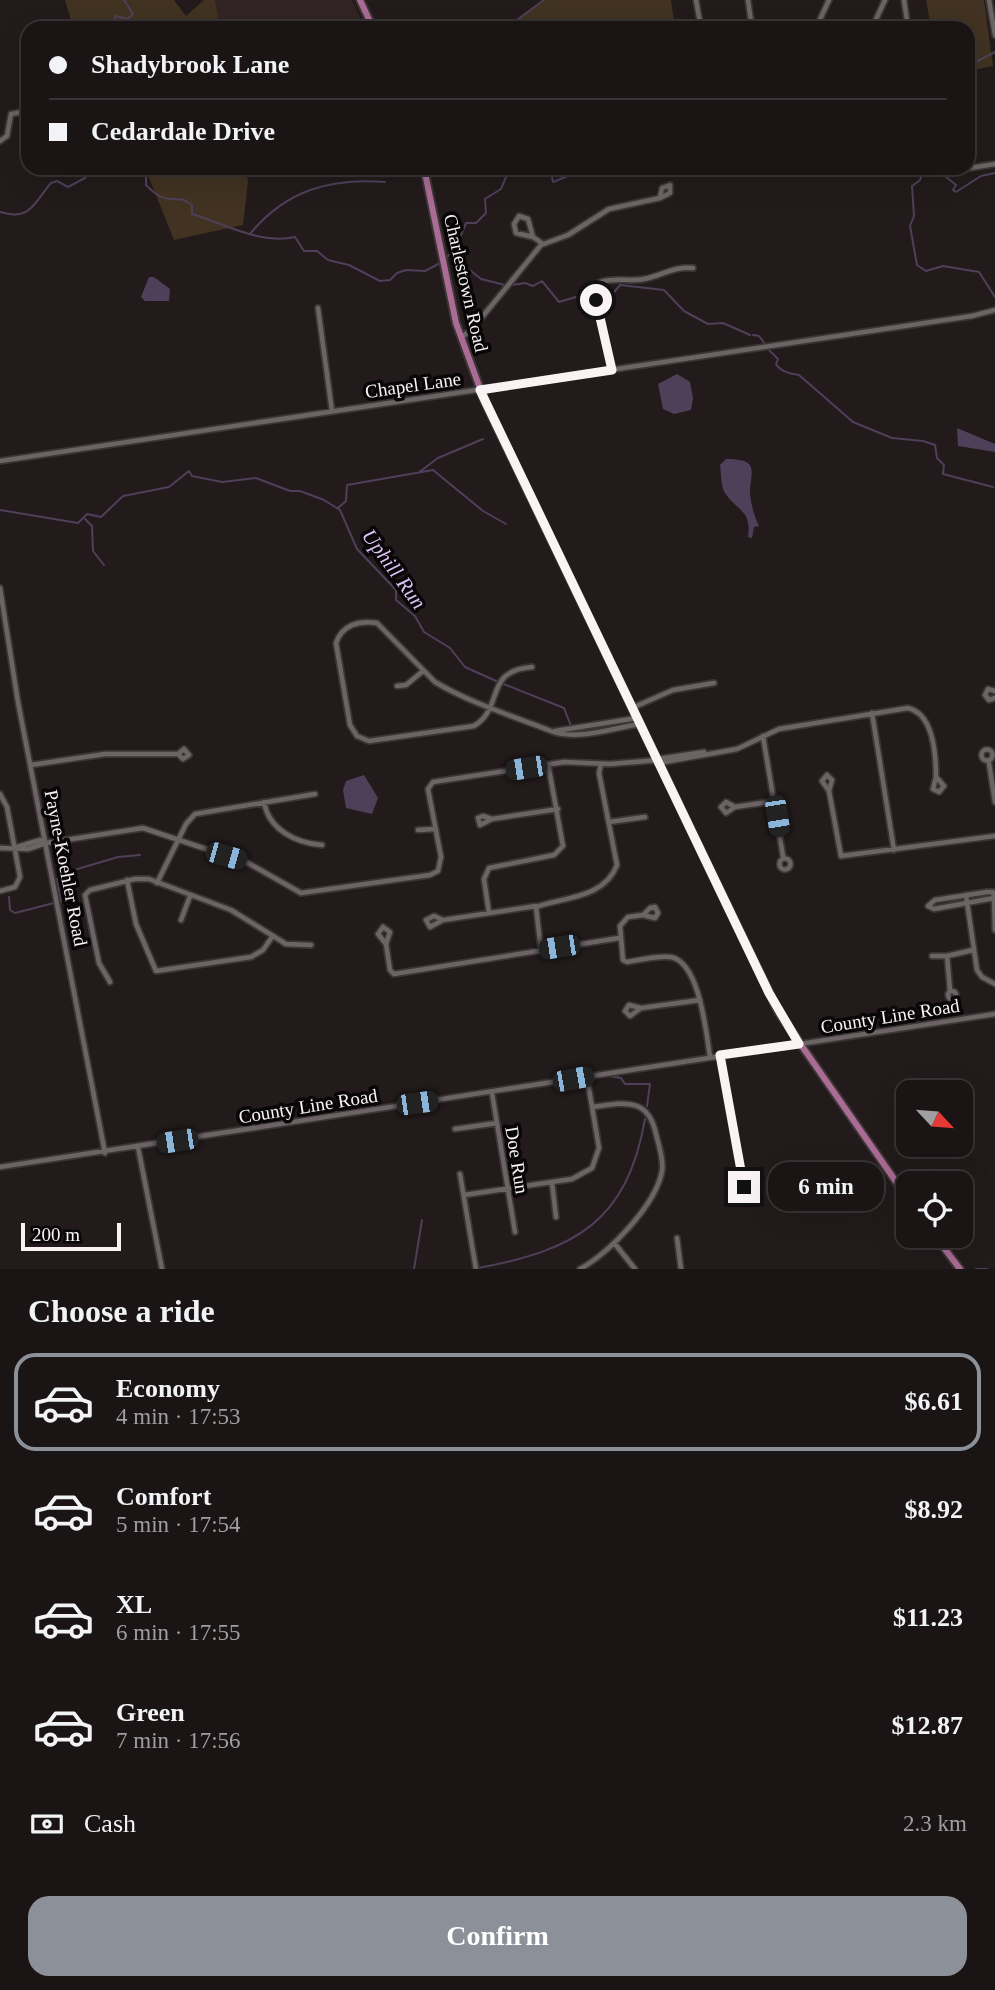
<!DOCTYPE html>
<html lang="en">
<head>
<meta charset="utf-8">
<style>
  body { margin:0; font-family:Georgia,serif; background:#272122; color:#f1f3f6; height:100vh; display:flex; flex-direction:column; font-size:26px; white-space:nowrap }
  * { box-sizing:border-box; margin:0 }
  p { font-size:23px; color:#9f9ea0 }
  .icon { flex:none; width:38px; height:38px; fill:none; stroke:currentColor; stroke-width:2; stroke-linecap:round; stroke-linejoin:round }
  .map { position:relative; height:1269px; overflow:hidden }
  .side { display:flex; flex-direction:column; background:#1a1414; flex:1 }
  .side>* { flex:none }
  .guide { position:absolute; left:21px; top:21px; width:954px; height:154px; border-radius:21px; box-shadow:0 7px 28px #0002,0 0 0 2px #383334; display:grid; align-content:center; height:154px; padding:0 28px; background:#1a1414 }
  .needle { width:46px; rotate:116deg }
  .controls { position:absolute; left:896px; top:1080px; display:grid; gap:14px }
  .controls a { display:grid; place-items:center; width:77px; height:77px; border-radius:14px; background:#1a1414; box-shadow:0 7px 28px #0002,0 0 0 2px #383334; font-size:35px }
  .scale { position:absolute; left:21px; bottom:18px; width:100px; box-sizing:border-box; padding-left:7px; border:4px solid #f9f3f4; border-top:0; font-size:19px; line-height:24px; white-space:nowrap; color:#f9f3f4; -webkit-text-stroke:5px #090607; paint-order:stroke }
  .end { position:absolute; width:32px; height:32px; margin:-16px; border:9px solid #f9f3f4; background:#111; box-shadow:0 0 0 4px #111 }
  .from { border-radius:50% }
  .bubble { position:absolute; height:49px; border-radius:21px; background:#1a1414; box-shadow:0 7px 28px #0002,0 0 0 2px #383334; font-size:23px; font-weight:700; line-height:49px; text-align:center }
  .car { position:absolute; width:21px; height:42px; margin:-21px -10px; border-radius:9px; box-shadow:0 0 5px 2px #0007; background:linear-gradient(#222 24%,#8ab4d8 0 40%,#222 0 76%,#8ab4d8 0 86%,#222 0) }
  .guide b { display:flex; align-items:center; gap:24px; height:66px; font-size:26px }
  .guide b+b { border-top:2px solid #383334 }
  .guide i { width:18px; height:18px; background:#f1f3f6 }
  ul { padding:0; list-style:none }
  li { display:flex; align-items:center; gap:21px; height:98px; margin:0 14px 10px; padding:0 14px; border:4px solid transparent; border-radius:21px }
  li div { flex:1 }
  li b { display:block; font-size:26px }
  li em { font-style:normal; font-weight:700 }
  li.on { border-color:#8c9099 }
  li>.icon { width:63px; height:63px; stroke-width:1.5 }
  h2 { padding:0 28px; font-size:32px; line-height:84px }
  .pay { display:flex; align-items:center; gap:18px; height:77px; padding:0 28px; font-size:26px }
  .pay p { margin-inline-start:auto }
  .cta { display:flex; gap:14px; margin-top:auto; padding:14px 28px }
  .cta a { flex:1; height:80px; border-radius:21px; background:#8c9099; color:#fff; font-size:28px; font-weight:700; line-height:80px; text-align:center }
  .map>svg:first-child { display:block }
  .built { fill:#322425 }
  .green { fill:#413221 }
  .water { fill:#4e4059 }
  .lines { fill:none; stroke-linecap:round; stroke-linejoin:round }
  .stream { stroke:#4e4059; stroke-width:2 }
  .minor-casing { stroke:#3b3536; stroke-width:8 }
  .major-casing { stroke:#3b3536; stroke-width:10 }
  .minor { stroke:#6c6364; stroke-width:4.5 }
  .major { stroke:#aa6b94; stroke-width:6 }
  .route { stroke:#f9f3f4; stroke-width:9 }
  .labels { text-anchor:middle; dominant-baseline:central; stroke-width:7; stroke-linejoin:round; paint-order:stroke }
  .street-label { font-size:19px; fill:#f9f3f4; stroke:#090607 }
  .water-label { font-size:21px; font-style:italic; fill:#dfc2f4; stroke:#090607 }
</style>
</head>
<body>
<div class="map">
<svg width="995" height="1269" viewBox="0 0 995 1269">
  <rect width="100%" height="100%" fill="#221a1b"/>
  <path class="built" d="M 215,0 L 352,0 L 365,28 L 220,28 Z"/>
  <path class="green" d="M 65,0 L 174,0 L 186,16 L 204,0 L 215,0 L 220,28 L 73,28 Z
    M 546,0 L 671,0 L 675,28 L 504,28 Z
    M 926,0 L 984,0 L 993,66 L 968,71 L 968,28 L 931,28 Z
    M 145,168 L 245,168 L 248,182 L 243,225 L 174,240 Z"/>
  <path class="water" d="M 149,277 L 154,277 L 170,289 L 169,301 L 145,301 L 141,297 Z
    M 677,374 L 690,382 L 693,398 L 691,410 L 674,414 L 663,409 L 658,384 Z
    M 957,428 L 995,444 L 995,452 L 958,446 Z
    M 726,459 C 733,459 743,459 749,464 C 755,470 749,485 750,493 C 751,504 754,516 759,526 L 754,527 L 752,538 L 748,537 C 752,510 737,511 725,493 C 721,487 721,473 720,465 Z
    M 364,775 L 378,798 L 372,814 L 346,808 L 343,790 L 346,781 Z"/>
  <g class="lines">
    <path class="stream" d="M 110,28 L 116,16 L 128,19 L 133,14 L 124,0
      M 506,28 L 544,0
      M 968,66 L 995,52
      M 146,168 L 146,185 C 162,201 164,198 184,200 L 192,205 L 192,214 C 225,224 261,245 295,237 L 304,251 L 317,251 L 328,260 L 349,265 L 380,281 L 390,280 L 397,273 L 406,270 L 425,271 L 442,262
      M 550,168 L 553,182 L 575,173 L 580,175 L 590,168
      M 560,168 L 564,168
      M 922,168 L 943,174
      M 924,169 L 920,180 L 912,186 L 914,216 L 910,226 L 917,265 L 926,271 L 943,266 L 979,272 L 995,297
      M 945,176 L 956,185 L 953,190 L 956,192 L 981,176 L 995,173
      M 0,212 C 31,222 35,201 51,183 L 57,181 L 68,187 L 85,178 L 90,168
      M 250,234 C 286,190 330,178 385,182
      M 450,254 L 481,279 L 505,285
      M 446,258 L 456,247 L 466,223 L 476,223 L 486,213 L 485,199 L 501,189 L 509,170 L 520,168
      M 512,285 L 525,283 L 533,286 L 542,281 L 559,302 L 576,297 L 594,299
      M 599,299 L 611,296 L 620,285 L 664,290 L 684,311 L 708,324 L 723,323 L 750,335
      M 753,335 L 759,336 L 765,344
      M 768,349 L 778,359 L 776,364 C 780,371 791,374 799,375 L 853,422 L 892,438 L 923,441 L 935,445 L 937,458 L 944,465 L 943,474 L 993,487
      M 418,473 L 438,458 L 483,439
      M 338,508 L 346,501 L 347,485 L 433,470 L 483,511 L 506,524
      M 0,510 L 78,523 L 87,514 L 101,517 L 123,496 L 169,487 L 189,471 L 192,476 L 222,482 L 256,478 L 290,491 L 300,491 L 324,500 L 340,510 L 357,549 L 396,590 L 396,600 L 415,616 L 424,632 L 450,648 L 465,667 L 496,681
      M 85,519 L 92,526 L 93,551 L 104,565
      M 501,683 L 564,708 L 571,726
      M 9,897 L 10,910 L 15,913 L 54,903
      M 61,902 L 57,879 L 64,873 L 118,857 L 140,855
      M 609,1076 L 621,1078 L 625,1084 L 650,1084 L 647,1106
      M 478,1268 C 575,1250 627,1222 645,1119
      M 414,1269 L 422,1220
      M 976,1269 L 987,1269"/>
    <defs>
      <path id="minor" d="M 696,0 L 701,28
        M 748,0 L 752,28
        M 904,0 L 908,28
        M 989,0 L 995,35
        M 816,28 L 829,0
        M 872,28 L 885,0
        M 0,141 L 7,136 L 11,114 L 28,111
        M 951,171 L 995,164
        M 670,185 L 670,193 L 660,198 L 662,188 Z
        M 533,237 L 528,219 L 519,216 L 514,224 L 516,233 L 533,237 L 543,244
        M 318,308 L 332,411
        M 461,338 L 474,327 L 541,245 L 568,235 L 609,209 L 660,198
        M 612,370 L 594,285 C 609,276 627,282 644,279 C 661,276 674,266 693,268
        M 0,461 L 972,316 L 995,310
        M 0,588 L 18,702 L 105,1153
        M 532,667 C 483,671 505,707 474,726 L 369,741 L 357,736 L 350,725 L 336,643 C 342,625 359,620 377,623 L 435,682 C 470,703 513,716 551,731 C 577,741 613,728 640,724
        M 397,686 L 406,685 L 423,671
        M 995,691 L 988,689 L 985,695 L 989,700 L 995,698
        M 632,708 L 673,690 L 714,683
        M 872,713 L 894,850
        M 555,731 L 637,718
        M 763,736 L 783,856
        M981.5 755a5.5 5.5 0 1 1 11 0a5.5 5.5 0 1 1-11 0Z
        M 658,759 L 704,752
        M 659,763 L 737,749 L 779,729 L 908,708 C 934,714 936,755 936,777
        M 989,763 L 995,802
        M 610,764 L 658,760
        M 31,765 L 105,754 L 178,754 L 184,749 L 189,755 L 183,759 L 178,754
        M 827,775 L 832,780 L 829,791 L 822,781 Z
        M 936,777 L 944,786 L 939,792 L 933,789 Z
        M 829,791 L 841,856 L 995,836
        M 0,794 L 7,807 L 20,877 L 15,887 L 0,891
        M 264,802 C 269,830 296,843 322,845
        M 726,802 L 735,807 L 726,813 L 721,807 Z
        M 735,807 L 775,801
        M 483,816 L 492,819 L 480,825 L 478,818 Z
        M 492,819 L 558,809
        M 609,822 L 645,817
        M 418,830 L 435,829
        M 17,847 L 40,840 L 45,843
        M 0,848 L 28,849 L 46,843 L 143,828 L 248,863 L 301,893 L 430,875 L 438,871 L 441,857 L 428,789 L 433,782 L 564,762 L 610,764
        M779.5 864a5.5 5.5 0 1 1 11 0a5.5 5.5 0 1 1-11 0Z
        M 127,880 L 136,924 L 156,971 L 251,957 L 263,950 L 272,937
        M 157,883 L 186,824 L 195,814 L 315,794
        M 987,892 L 993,892 L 994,898 L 934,909 L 928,906 L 935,900 Z
        M 966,895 L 977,970 L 982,977 L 995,984
        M 994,899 L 995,930
        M 655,907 L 658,913 L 655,918 L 643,915 L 650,908 Z
        M 489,913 L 484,879 L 489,868 L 554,855 L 563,846 L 548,764
        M 643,915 L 628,917 L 620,926 L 623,960 L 627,962 C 641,960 658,955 671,957 C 700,963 706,1033 710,1056
        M 434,916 L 443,920 L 430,927 L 426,920 Z
        M 181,920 L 190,896
        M 443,920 L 536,906
        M 383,927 L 390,932 L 386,944 L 378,934 Z
        M 386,944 L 390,970 L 394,974 L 619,938
        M 541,950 L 536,907 C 563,897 604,899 617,865 L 599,773 L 601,764
        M 932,956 L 947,956
        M 110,982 L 99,963 L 85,895 L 90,890 L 135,879 L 149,879 L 231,910 L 286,944 L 311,945
        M 950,990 L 947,956 L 973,950
        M948 995a4 4 0 1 1 8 0a4 4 0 1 1-8 0Z
        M 629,1005 L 641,1008 L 630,1016 L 625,1011 Z
        M 641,1008 L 700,1000
        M 720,1055 L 744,1187
        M 492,1093 L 515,1232
        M 455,1129 L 497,1123
        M 138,1147 L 162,1269
        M 0,1167 L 995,1014
        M 460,1174 L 476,1269
        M 552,1182 L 556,1217
        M 464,1195 L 572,1179 L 592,1168 L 599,1148 L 587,1077
        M 677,1238 L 681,1269
        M 615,1244 L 635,1269
        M 580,1269 C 609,1253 656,1205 662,1171 C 664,1160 659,1146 656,1134 C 648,1096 623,1103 593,1107"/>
      <path id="major" d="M 360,0 L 373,28
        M 424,168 L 456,323 L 485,402 L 779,1013 L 908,1199
        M 935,1236 L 960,1269"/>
    </defs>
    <use href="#minor" class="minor-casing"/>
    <use href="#major" class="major-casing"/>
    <use href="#minor" class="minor"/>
    <use href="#major" class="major"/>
  </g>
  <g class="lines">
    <path class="route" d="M 596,300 L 612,370 L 480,390 L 769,993 L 799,1044 L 720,1055 L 744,1187"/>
  </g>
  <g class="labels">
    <g class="street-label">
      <text transform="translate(466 283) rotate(77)">Charlestown Road</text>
      <text transform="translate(413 385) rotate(-8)">Chapel Lane</text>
      <text transform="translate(66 868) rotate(79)">Payne-Koehler Road</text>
      <text transform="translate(890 1016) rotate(-9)">County Line Road</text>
      <text transform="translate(308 1106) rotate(-9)">County Line Road</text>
      <text transform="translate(517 1160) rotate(81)">Doe Run</text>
    </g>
    <g class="water-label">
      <text transform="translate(394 569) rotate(54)">Uphill Run</text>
    </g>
  </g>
</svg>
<div class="controls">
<a><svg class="needle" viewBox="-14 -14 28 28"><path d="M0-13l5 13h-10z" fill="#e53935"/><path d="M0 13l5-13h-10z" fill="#9f9ea0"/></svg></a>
<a><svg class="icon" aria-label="locate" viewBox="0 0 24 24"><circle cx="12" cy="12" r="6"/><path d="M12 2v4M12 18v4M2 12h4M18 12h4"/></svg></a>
</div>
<div class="scale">200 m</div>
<i class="end from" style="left:596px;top:300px"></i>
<i class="end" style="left:744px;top:1187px"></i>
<div class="bubble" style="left:768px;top:1162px;width:116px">6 min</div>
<i class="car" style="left:526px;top:768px;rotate:261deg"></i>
<i class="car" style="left:777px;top:816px;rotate:171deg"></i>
<i class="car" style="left:226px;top:856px;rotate:106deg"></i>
<i class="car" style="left:559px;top:947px;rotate:261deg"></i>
<i class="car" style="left:573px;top:1079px;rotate:80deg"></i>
<i class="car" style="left:417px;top:1103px;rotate:82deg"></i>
<i class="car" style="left:177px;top:1141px;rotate:261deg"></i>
<div class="guide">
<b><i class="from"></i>Shadybrook Lane</b>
<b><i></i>Cedardale Drive</b>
</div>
</div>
<section class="side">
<h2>Choose a ride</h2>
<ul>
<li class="on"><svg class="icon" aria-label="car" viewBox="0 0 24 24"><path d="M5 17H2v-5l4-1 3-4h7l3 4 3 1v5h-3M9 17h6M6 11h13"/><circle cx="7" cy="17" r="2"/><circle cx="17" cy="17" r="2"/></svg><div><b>Economy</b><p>4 min · 17:53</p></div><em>$6.61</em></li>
<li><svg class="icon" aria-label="car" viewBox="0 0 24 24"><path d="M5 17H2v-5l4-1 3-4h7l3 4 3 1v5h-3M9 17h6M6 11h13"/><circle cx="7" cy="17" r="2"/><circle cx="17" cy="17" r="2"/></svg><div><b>Comfort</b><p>5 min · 17:54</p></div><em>$8.92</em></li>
<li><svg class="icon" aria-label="car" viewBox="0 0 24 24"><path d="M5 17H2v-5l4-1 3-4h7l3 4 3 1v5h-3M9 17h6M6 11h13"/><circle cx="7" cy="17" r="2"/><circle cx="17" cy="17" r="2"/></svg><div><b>XL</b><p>6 min · 17:55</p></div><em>$11.23</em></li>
<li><svg class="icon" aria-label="car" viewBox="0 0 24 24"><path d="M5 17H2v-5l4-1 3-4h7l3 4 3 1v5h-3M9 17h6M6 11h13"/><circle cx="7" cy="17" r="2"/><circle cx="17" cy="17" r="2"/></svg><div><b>Green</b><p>7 min · 17:56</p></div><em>$12.87</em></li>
</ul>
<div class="pay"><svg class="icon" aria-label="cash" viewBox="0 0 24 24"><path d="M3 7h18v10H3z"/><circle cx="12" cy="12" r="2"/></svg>Cash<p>2.3 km</p></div>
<div class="cta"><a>Confirm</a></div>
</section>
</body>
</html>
